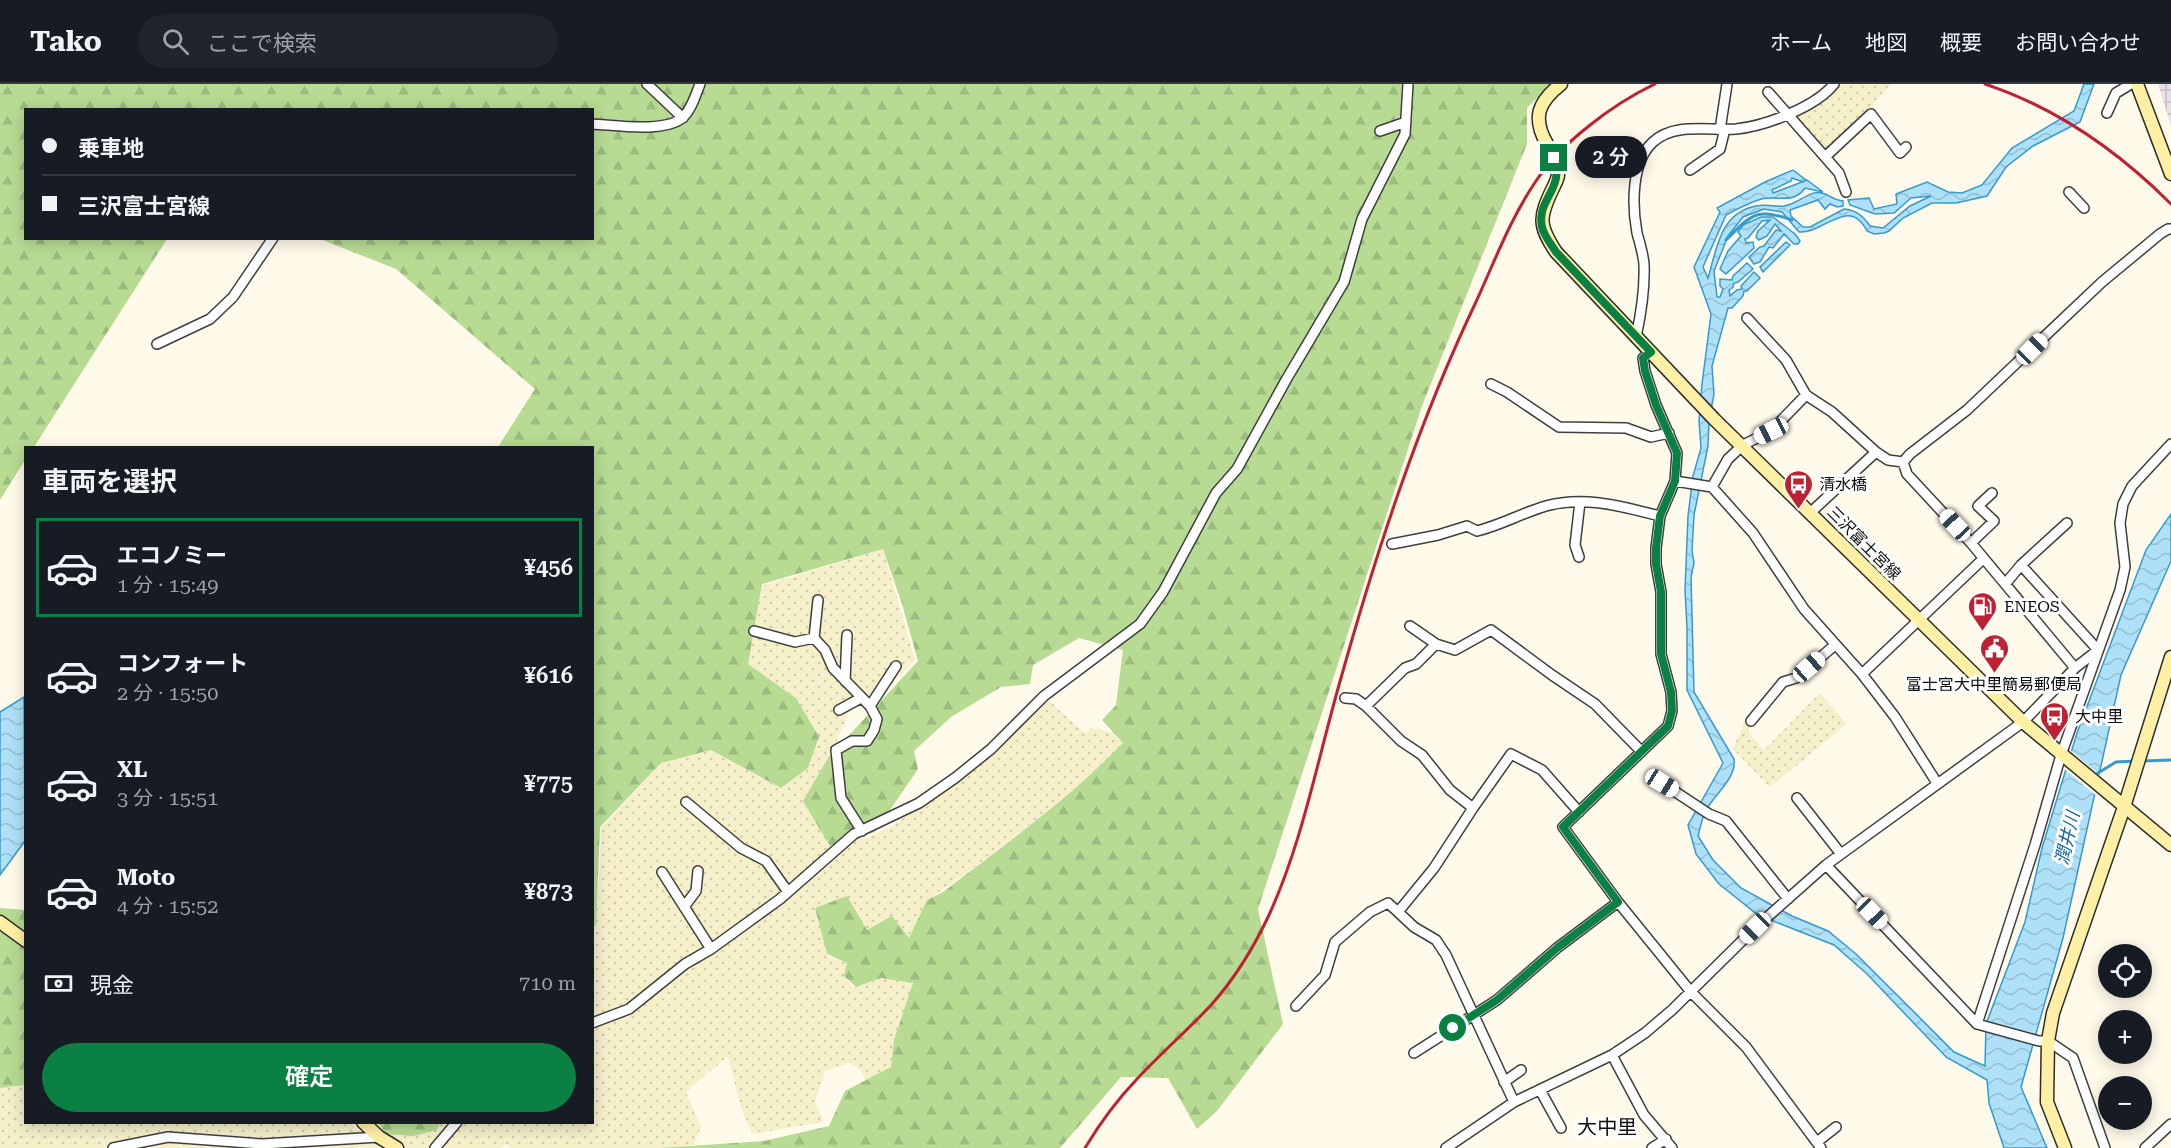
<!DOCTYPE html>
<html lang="ja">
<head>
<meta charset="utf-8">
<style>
  body { margin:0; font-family:"Roboto Serif","Noto Sans JP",serif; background:#20242c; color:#f1f3f6; height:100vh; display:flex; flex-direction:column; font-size:22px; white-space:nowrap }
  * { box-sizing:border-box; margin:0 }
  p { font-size:20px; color:#9ea1a6 }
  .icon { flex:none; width:33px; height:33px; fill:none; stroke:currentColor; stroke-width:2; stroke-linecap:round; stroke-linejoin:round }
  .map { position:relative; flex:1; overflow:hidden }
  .panel { position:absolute; left:24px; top:362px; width:570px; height:678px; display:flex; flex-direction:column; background:#171b24; border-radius:0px; box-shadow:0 3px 15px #0003 }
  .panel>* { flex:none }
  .banner { position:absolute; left:24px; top:24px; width:570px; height:132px; border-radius:0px; box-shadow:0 3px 15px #0003; display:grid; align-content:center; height:132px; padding:0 18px; background:#171b24 }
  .fabs { position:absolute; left:2098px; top:860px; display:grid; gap:12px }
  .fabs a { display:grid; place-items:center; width:54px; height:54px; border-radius:50%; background:#171b24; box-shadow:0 3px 15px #0003; font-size:30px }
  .end { position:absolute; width:27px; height:27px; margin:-14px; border:8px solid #0b8043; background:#fff; box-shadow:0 0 0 3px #fff }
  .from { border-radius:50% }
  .bubble { position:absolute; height:42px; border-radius:21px; background:#171b24; box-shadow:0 3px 15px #0003; font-size:20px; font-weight:600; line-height:42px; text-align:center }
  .car { position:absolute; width:18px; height:36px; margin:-18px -9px; border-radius:8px; box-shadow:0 0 4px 2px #0007; background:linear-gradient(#fff 24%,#345 0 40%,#fff 0 76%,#345 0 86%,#fff 0) }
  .banner b { display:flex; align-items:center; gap:21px; height:57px; font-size:22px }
  .banner b+b { border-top:2px solid #363941 }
  .banner i { width:15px; height:15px; background:#f1f3f6 }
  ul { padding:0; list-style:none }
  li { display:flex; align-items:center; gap:18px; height:99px; margin:0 12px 9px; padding:0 6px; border:3px solid transparent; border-radius:0px }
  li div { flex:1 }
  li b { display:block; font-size:22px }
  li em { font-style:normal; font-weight:600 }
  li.on { border-color:#0b8043 }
  li>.icon { width:54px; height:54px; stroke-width:1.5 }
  h2 { padding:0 18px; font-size:27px; line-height:72px }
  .pay { display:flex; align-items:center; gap:15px; height:66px; padding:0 18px; font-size:22px }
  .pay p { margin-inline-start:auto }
  .action { display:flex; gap:12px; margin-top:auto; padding:12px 18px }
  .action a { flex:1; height:69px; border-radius:36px; background:#0b8043; color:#fff; font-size:24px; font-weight:600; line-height:69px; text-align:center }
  header { display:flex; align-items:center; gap:36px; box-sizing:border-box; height:84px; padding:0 30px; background:#171b24; border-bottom:2px solid #363941 }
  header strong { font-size:28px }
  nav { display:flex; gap:33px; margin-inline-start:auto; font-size:21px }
  .search { width:420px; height:54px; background:#20242c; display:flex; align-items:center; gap:15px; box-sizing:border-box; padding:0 21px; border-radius:33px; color:#9ea1a6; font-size:22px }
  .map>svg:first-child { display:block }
  .industrial { fill:url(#industrial-grid) }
  .farmland { fill:url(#farmland-dots) }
  .forest { fill:url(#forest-firs) }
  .water { fill:url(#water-waves); stroke:#339bd0; stroke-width:1.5 }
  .pier { fill:#fffaea }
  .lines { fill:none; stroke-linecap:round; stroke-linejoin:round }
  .stream { stroke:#339bd0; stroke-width:3 }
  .street-casing { stroke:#3f3f3f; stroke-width:12 }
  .secondary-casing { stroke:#2e2e2e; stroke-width:15 }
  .street { stroke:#fff; stroke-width:9 }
  .secondary { stroke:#fff0a5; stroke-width:12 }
  .rail { stroke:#be2132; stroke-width:3 }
  .route { stroke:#0b8043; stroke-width:8 }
  .labels { text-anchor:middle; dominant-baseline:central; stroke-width:6; stroke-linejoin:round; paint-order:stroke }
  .poi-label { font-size:16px; fill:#0c0c0c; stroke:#fff; text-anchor:start }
  .street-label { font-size:16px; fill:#0c0c0c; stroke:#fff }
  .water-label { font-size:18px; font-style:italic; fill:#136aa0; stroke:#fff }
  .quarter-label { font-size:20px; fill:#0c0c0c; stroke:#fff }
</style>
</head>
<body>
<header>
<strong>Tako</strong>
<div class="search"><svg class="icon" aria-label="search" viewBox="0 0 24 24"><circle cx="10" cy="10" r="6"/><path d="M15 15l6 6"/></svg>ここで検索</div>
<nav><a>ホーム</a><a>地図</a><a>概要</a><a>お問い合わせ</a></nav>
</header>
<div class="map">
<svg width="2171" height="1064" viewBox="0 0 2171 1064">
  <defs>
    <pattern id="industrial-grid" width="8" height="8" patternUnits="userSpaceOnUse" patternTransform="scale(1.5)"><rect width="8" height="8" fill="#e9dfeb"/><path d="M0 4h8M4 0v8" fill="none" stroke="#c7bec8"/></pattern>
    <pattern id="farmland-dots" width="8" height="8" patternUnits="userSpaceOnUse" patternTransform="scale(1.5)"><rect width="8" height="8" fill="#f5efca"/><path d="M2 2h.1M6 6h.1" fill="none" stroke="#d1ccac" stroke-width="1.8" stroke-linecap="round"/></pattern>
    <pattern id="forest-firs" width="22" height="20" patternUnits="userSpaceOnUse" patternTransform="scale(1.5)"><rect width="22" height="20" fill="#b7db93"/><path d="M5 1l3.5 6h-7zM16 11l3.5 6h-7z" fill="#9cbb7e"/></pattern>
    <pattern id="water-waves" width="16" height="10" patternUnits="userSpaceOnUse" patternTransform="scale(1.5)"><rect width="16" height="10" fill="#aee0f7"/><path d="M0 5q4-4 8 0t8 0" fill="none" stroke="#94bfd3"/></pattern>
  </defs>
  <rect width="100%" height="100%" fill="#fffaea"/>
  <path class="industrial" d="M 2158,0 L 2171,0 L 2171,42 Z"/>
  <path class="farmland" d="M 1840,0 L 1891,0 L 1825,73 L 1792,30 L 1823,19 L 1836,8 Z
    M 883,465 L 915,576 L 870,622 L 851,623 L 831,671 L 806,714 L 833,761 L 867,754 L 892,742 L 961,692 L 986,665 L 1047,615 L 1086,650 L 1091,644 L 1112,648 L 1124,659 L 1094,689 L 1057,719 L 967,789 L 927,816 L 909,855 L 867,846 L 815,824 L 828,873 L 848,879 L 844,892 L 853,904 L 881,894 L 913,898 L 891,983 L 873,1014 L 860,985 L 849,979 L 825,987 L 815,1018 L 824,1038 L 752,1050 L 741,1024 L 728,972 L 686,1008 L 701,1043 L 694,1061 L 668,1064 L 510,1064 L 507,1060 L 500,1064 L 0,1064 L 0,1004 L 25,1001 L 26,1038 L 350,1038 L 357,1046 L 386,1050 L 439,1038 L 592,1038 L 592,842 L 596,842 L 602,743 L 661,679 L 710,666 L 781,704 L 808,684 L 818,657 L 796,614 L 745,578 L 762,502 Z
    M 1820,609 L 1847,640 L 1770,703 L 1733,665 L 1745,636 L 1751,642 L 1748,645 L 1750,651 L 1764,666 Z"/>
  <path class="forest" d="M 0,0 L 1551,0 L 1527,24 L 1527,60 L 1422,322 L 1258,825 L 1283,940 L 1217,1027 L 1197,1045 L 1168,994 L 1121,993 L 1060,1064 L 659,1064 L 764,1057 L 829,1042 L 845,1007 L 891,983 L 894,956 L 913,899 L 881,894 L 856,903 L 844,892 L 847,879 L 827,870 L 815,824 L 847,812 L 867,846 L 892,832 L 909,854 L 927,816 L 943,808 C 1005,760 1069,715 1123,659 L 1102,636 L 1116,621 L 1123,566 L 1079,554 L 1033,581 L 1030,600 L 1001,603 L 951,633 L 914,667 L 918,685 L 875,748 L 830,762 L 803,717 L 828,674 L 918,577 L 902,520 L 883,465 L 762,500 L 748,580 L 796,614 L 819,653 L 808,684 L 781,704 L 711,666 L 661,679 L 600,743 L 596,842 L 593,842 L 592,363 L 498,363 L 535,305 L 396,185 L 320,155 L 592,154 L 592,26 L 26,26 L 26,154 L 167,155 L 34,363 L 26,363 L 25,376 L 0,416 Z
    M 0,824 L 26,826 L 25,1001 L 0,1004 Z
    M 377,1038 L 440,1038 L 437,1046 L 413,1052 L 386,1050 Z"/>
  <path class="water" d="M 2084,0 L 2094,0 L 2080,38 L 2033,62 L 2006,83 L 1987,112 L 1956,119 L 1932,119 L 1903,134 L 1889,147 L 1884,149 L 1874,150 L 1867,147 C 1849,111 1824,150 1799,148 L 1782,128 L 1764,125 L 1743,133 L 1728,152 L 1714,187 L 1717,213 L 1720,213 L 1723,205 L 1720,202 L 1720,195 L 1732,196 L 1733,192 L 1747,179 L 1753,185 L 1738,198 L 1734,199 L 1733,203 L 1729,206 L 1730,212 L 1737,206 L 1742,205 L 1741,202 L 1754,188 L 1760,194 L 1747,207 L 1744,207 L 1743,212 L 1732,224 L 1728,224 L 1712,282 L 1714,310 L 1709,337 L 1708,362 L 1694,431 L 1692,467 L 1694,479 L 1691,493 L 1694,608 L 1734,675 C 1737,695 1713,711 1705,728 C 1702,735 1700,744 1698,752 L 1713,776 L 1741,804 L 1792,832 L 1828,847 L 1856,870 L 1954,968 L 1985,982 L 1986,940 L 2025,838 L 2042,764 L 2077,649 L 2146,466 L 2171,430 L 2171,477 L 2121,591 L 2063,854 L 2021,1003 L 2047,1064 L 2004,1064 L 1989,1019 L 1987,996 L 1946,973 L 1867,890 L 1834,861 L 1758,831 L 1719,800 L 1696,770 L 1688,741 L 1723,679 L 1687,606 L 1687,544 L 1685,506 L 1688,432 L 1693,392 L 1701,364 L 1699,337 L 1702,300 L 1711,230 L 1694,183 L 1720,128 L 1717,124 L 1765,98 L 1793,86 L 1806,96 L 1803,98 L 1792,94 L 1791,97 L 1772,106 L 1773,109 L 1807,96 L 1823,108 L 1805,104 C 1793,121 1777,111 1761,115 C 1749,119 1737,125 1726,131 L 1703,183 L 1708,194 C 1717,164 1720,129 1756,122 C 1766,120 1775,123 1784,122 C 1798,120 1809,106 1822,109 C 1830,111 1833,116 1843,117 L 1843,122 L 1837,123 L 1830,120 L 1825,125 L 1818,116 L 1790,126 L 1791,132 L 1803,143 L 1810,143 L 1844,125 C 1856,126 1863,132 1870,142 L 1883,144 L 1910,122 L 1931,112 L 1911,114 L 1894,129 L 1875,130 L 1850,121 L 1848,116 L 1869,114 L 1874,125 L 1897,120 L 1896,110 L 1927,98 L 1948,108 L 1962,109 L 1982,101 L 2012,64 L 2074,27 Z
    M 1761,133 L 1773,133 L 1795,150 L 1800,157 L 1798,160 L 1794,160 L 1784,150 L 1773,164 L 1769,163 L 1760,178 L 1754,180 L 1749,173 L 1760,163 L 1764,162 L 1776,146 L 1781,147 L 1775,140 L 1767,152 L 1759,156 L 1756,153 L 1758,147 L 1770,136 L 1762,137 L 1748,154 L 1745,155 L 1746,159 L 1753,158 L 1754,164 L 1726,190 L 1720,185 L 1728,167 L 1741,152 L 1738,148 L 1743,141 Z
    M 1786,158 L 1790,161 L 1763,188 L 1760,183 Z
    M 24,613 L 25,757 L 0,791 L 0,628 Z"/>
  <path class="pier" d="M 2069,665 L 2102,693 L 2098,713 L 2063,684 Z"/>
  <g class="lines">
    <path class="stream" d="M 1726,156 C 1751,131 1756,123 1792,136
      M 2143,677 L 2171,676
      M 2098,689 L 2116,678 L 2136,677"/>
    <defs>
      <path id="street" d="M 647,0 L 683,34
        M 1768,8 L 1825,73 L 1871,30 L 1900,69 L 1906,63
        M 2107,29 L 2116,9 L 2131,0
        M 592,40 C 615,41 664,49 682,34 C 691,27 696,10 700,0
        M 1720,46 L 1727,0
        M 1380,47 L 1406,38
        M 1825,73 L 1839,89 L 1846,108
        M 1690,86 L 1720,65 L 1725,45
        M 2069,108 L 2084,124
        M 1747,234 L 1786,276 L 1806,311 L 1832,328 L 1876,368 L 1888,376 L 1903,378 L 1910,370 L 1967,326 L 2102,198 L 2160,150 L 2168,145 L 2171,145
        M 1636,253 C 1641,230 1645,204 1644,180 C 1643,169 1640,160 1637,149 C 1632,122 1631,78 1653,58 C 1675,38 1709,47 1736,45 C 1765,42 1816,23 1834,0
        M 157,260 L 210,235 L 233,213 L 273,154
        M 1651,268 L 1643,274 L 1645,287 L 1656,321 L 1677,369 L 1675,397 L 1660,432 L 1656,464 L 1656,480 L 1661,508 L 1661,570 L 1671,608 L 1672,627 L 1668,642 L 1563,743 L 1618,818 L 1691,908 L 1746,963 L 1821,1064
        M 1491,300 L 1507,308 L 1559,343 L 1626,344 L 1651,353 L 1669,349
        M 1806,311 L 1771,347 L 1743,361 L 1728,375 L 1712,403 L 1753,449 L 1804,525 L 1862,590 L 1895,633 L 1937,699
        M 1903,378 L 1907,390 L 1971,459 L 2075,584
        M 1675,397 L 1712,403
        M 1810,429 L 1876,368
        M 1971,459 L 1994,437 L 1978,422 L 1992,409
        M 1392,460 L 1438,451 L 1467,442 L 1477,447 C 1501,441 1522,429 1546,422 C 1584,411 1624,423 1660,432
        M 1579,473 L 1575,461 L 1580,418
        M 2021,481 L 2098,566
        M 2006,499 L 2021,481 L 2067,439
        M 1410,542 L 1436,560 L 1455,566 L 1491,546 L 1552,591 L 1595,620 L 1641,667
        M 754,547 L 795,558 L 814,554 L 825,566 L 833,584 L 870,622 L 877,635 L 874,646 L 867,657 L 852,657 L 836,666 L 841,714 L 862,747
        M 814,554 L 818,516
        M 1862,590 L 1983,475
        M 845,597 L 847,551
        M 1345,614 L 1356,615 L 1366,622 L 1401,657 L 1422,671 L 1450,706 L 1473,724
        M 870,622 L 896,582
        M 1366,622 L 1405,584 L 1416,580 L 1436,560
        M 839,626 L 861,614
        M 1751,637 L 1783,598 L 1796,594 L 1835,561
        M 1662,699 L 1709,730 L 1726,737 L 1788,815
        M 1797,714 L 1841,770
        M 686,718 L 741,764 L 766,777 L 788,808
        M 1826,781 L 1977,940 L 2039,957 L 2048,957 L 2073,974 L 2105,1064
        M 662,788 L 711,865
        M 684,823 L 696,807 L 698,787
        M 1296,922 L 1325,891 L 1335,858 L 1370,828 L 1388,819 L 1398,828
        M 592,939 L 629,925 L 685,880 L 711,865 L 780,815 L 854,750 L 919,719 L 955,694 L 991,665 L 1044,612 L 1140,540 L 1163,508 L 1216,409 L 1237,385 L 1286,296 L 1344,198 L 1362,135 L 1405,50 L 1408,0
        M 1977,940 L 2035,761 L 2061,671 L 2120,506 L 2125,483 L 2120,439 L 2123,420 L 2132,402 L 2171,360
        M 1414,969 L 1497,916 L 1557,864 L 1618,818
        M 1612,971 L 1644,1031 L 1672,1064
        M 1504,998 L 1521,986
        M 1540,1006 L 1561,1044
        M 1514,1018 L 1446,871 L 1436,856 L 1414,843 L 1398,828 L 1434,784 L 1473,724 L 1511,670 L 1542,686 L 1579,728
        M 1817,1058 L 1836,1043
        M 113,1064 L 168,1053 L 262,1060 L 379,1053
        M 435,1064 L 457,1038
        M 1446,1064 L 1514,1018 L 1612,971 L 1645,949 L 1672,926 L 1755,844 L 1826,781 L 2023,638 L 2075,584 L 2098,566
        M 1652,1064 L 1666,1055
        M 2145,1064 L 2171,1040"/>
      <path id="secondary" d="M 1561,0 C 1538,18 1532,34 1547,60 C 1551,68 1557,77 1558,86 C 1559,93 1556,98 1553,104 C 1539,133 1538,141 1556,168 L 1714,335 L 2023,638 L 2171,761
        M 2137,0 L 2171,90
        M 0,838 L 26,857
        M 363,1038 L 379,1053 L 397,1064
        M 2065,1064 L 2047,1018 L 2048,957 L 2053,929 L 2124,723 L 2171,573"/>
    </defs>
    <use href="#street" class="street-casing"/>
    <use href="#secondary" class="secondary-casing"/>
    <use href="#street" class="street"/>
    <use href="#secondary" class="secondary"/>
    <path class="rail" d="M 1985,0 C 2057,24 2118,67 2171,120
      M 1085,1064 C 1100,1039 1117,1016 1137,995 C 1161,969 1188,946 1212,920 C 1235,894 1254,863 1269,831 C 1303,757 1318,673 1341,594 C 1377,466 1418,340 1475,220 C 1494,179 1510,135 1536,97 C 1561,59 1613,20 1655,0"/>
  </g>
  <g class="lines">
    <path class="route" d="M 1453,944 L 1497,916 L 1557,864 L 1618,818 L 1563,743 L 1668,642 L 1672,627 L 1671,608 L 1661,570 L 1661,508 L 1656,480 L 1656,464 L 1660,432 L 1675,397 L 1677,369 L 1656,321 L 1645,287 L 1643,274 L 1651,268 L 1556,168 C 1551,160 1544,152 1542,143 C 1536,115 1565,106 1554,74"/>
  </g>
  <defs>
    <symbol id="bus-pin" viewBox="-11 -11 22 30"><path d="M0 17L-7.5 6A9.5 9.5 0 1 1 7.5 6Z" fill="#be2132" stroke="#fff"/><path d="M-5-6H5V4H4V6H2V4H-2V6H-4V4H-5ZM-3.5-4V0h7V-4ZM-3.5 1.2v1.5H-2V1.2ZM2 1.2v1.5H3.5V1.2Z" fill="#fff"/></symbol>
    <symbol id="fuel-pin" viewBox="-11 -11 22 30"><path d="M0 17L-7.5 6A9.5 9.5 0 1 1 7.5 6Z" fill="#be2132" stroke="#fff"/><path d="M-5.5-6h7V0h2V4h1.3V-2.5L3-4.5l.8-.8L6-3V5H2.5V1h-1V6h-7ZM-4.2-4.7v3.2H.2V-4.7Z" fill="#fff"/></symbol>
    <symbol id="civic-pin" viewBox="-11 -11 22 30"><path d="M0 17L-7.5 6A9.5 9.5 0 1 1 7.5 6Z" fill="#be2132" stroke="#fff"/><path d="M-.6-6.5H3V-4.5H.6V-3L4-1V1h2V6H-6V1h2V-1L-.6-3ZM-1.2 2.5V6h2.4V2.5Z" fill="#fff"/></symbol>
  </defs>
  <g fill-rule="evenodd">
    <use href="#bus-pin" x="1782" y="384" width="33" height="45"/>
    <use href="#fuel-pin" x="1966" y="506" width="33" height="45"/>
    <use href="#civic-pin" x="1978" y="548" width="33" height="45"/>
    <use href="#bus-pin" x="2038" y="616" width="33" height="45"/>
  </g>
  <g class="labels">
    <g class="poi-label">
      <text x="1819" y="400">清水橋</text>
      <text x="2004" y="522">ENEOS</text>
      <text x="1994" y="600" text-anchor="middle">富士宮大中里簡易郵便局</text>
      <text x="2075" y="632">大中里</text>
    </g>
    <g class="street-label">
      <text transform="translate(1864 459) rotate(45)">三沢富士宮線</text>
    </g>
    <g class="water-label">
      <text transform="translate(2067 754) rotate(-77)">潤井川</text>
    </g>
    <g class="quarter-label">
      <text x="1607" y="1043">大中里</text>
    </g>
  </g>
</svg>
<div class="fabs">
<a><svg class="icon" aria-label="locate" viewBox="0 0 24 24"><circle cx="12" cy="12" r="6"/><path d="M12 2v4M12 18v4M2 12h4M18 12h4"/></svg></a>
<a>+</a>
<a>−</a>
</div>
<i class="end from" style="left:1453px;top:944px"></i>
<i class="end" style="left:1554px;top:74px"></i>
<div class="bubble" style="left:1575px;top:52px;width:72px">2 分</div>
<i class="car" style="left:2032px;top:265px;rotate:45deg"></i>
<i class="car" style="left:1771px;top:347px;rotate:244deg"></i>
<i class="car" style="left:1955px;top:441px;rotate:317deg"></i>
<i class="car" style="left:1809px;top:583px;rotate:49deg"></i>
<i class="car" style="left:1662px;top:699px;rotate:122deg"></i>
<i class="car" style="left:1872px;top:829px;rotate:136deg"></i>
<i class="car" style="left:1755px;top:844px;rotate:225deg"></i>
<div class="banner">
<b><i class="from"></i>乗車地</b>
<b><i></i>三沢富士宮線</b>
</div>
<section class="panel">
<h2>車両を選択</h2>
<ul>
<li class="on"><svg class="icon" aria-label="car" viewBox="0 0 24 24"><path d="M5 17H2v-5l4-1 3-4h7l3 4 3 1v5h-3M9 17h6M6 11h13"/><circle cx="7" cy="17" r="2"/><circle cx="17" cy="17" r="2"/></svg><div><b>エコノミー</b><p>1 分 · 15:49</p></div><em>¥456</em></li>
<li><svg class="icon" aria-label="car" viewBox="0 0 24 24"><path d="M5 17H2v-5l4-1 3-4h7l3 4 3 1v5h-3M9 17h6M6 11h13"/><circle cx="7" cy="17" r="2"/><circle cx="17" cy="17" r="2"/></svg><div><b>コンフォート</b><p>2 分 · 15:50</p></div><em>¥616</em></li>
<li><svg class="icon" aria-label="car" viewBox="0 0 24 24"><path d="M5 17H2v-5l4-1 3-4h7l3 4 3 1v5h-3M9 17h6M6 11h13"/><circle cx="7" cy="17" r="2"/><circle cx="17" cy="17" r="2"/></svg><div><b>XL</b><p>3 分 · 15:51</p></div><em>¥775</em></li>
<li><svg class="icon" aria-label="car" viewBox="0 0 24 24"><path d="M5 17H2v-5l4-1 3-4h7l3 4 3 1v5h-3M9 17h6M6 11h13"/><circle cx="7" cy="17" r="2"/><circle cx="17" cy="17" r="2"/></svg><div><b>Moto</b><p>4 分 · 15:52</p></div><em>¥873</em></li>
</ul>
<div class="pay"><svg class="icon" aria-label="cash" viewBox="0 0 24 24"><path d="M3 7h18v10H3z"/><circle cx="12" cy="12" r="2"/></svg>現金<p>710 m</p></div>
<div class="action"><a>確定</a></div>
</section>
</div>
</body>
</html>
